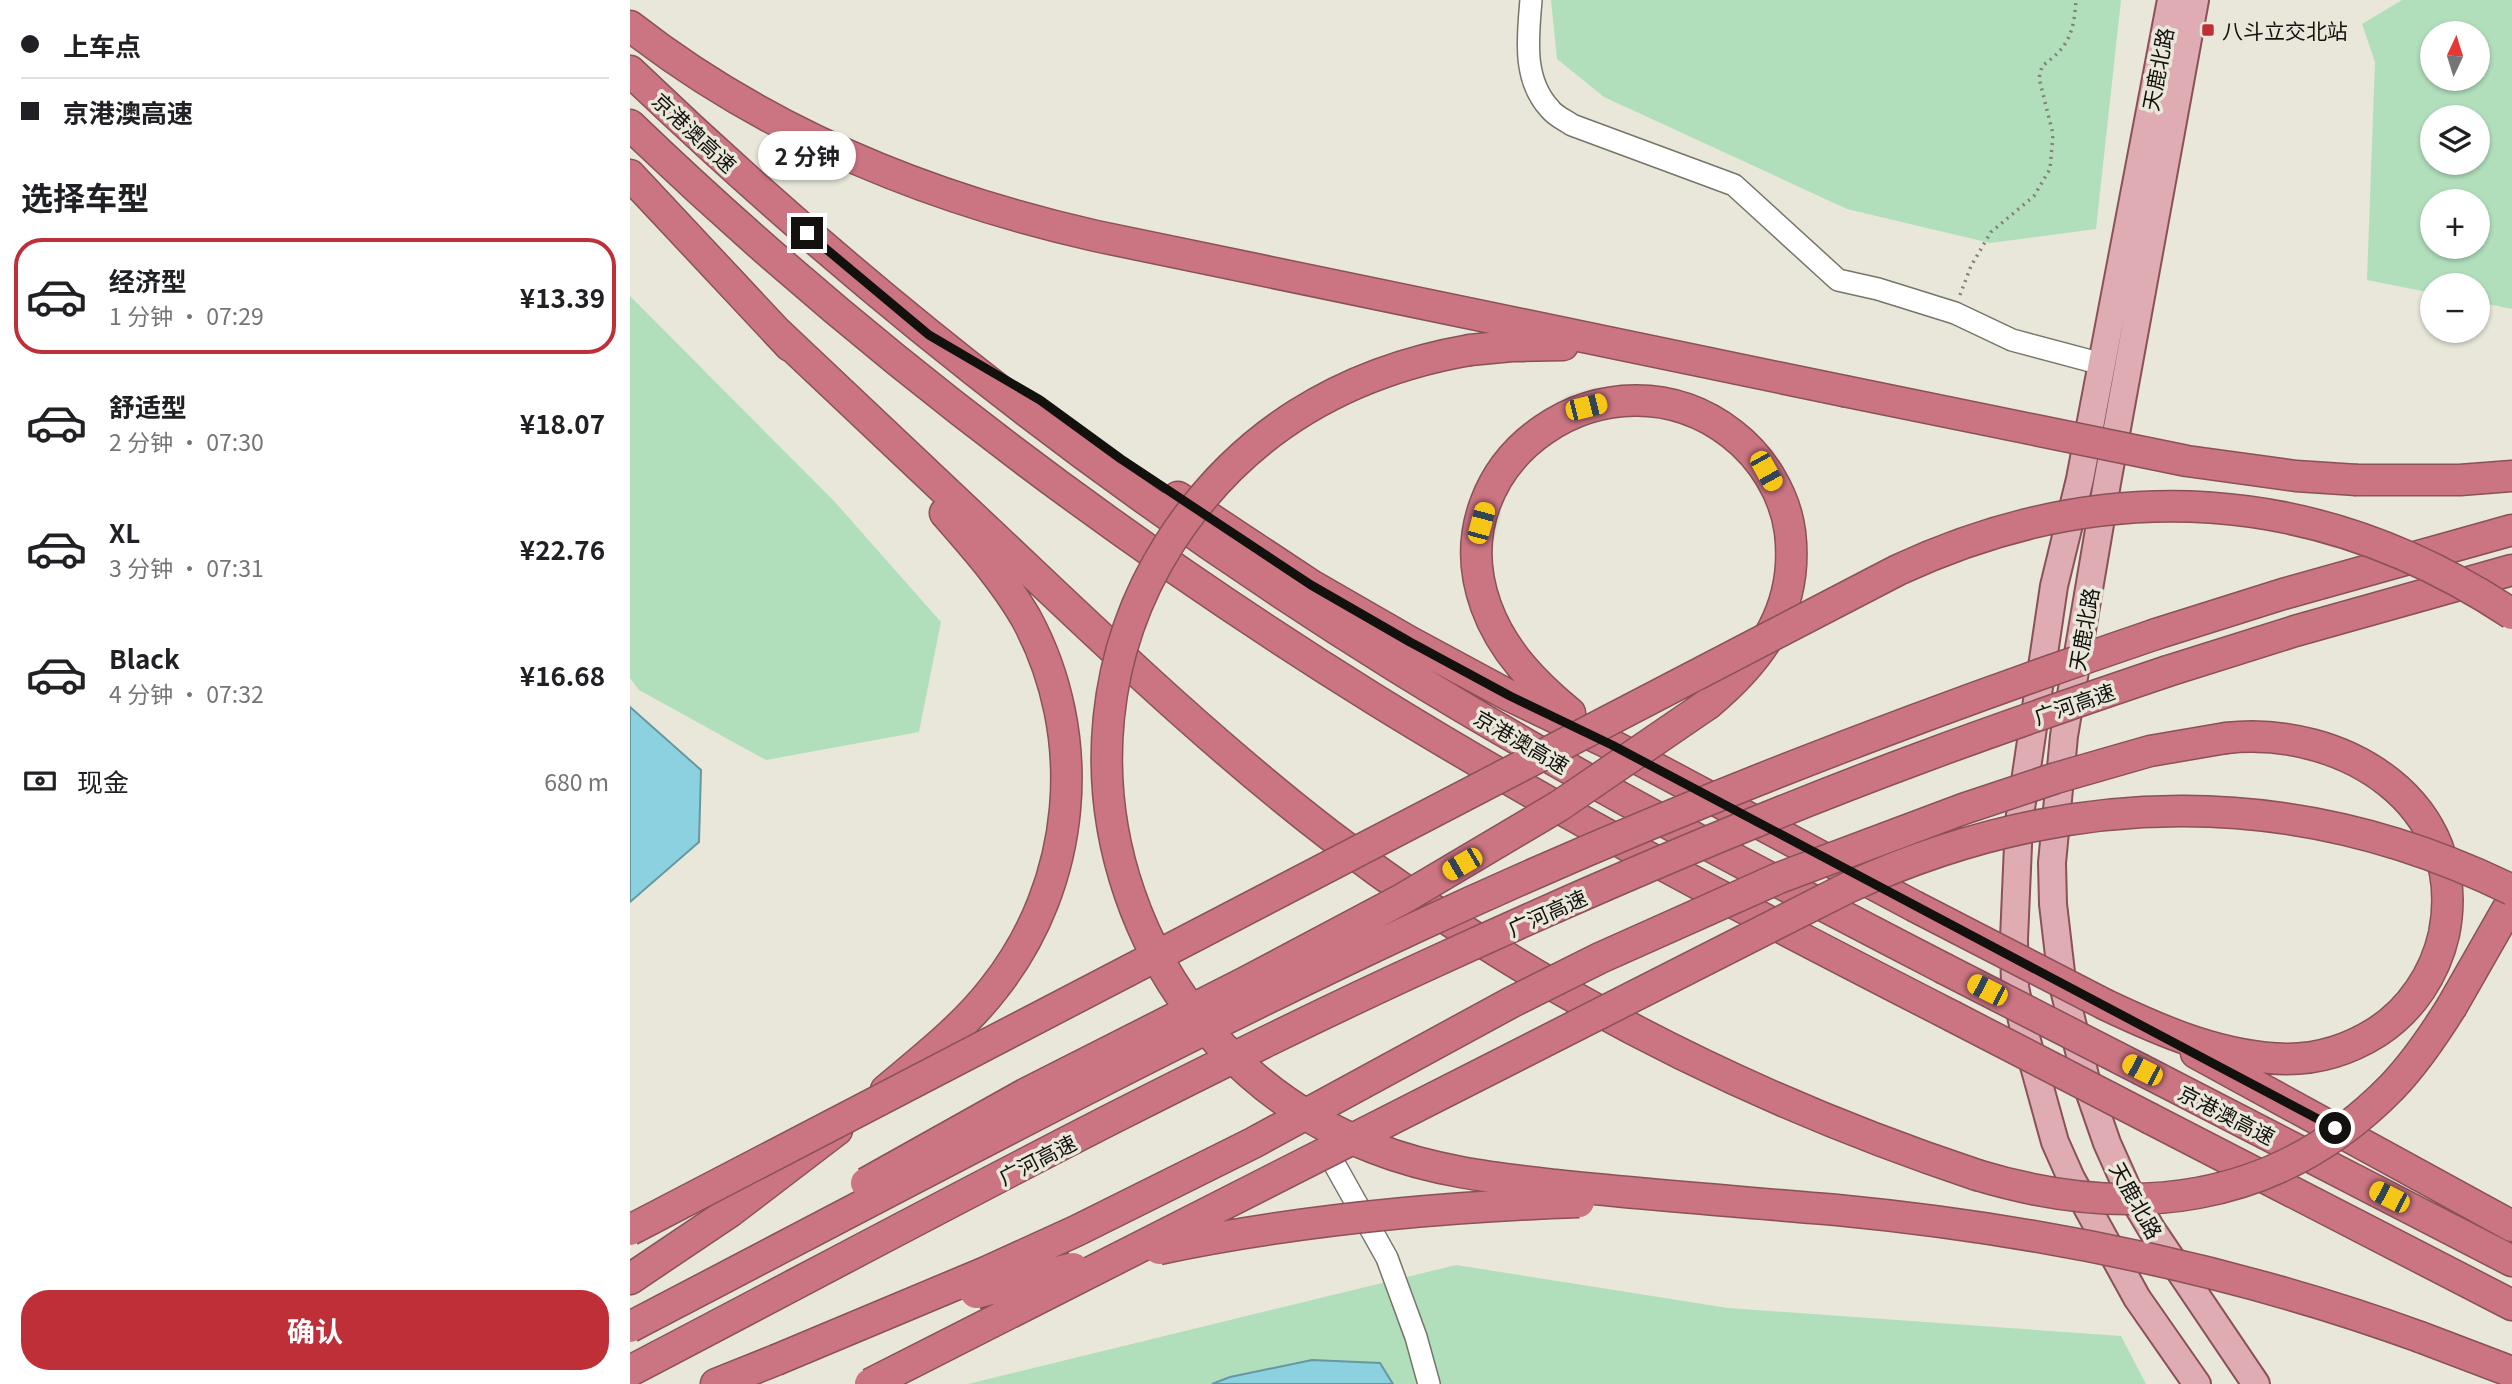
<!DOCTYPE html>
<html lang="zh">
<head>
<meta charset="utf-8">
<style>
  body { margin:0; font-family:Georgia,"Noto Sans SC",serif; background:#f2f2f2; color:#202124; height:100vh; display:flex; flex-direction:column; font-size:26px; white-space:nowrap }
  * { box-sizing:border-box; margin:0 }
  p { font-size:23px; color:#757577 }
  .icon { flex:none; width:38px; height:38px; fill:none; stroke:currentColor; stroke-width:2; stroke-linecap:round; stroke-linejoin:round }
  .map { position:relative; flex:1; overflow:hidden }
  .side { display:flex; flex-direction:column; background:#fff; width:630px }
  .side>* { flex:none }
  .hud { display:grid; align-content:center; height:154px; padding:0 21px; background:#fff }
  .needle { width:46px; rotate:4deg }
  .buttons { position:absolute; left:1790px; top:21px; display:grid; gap:14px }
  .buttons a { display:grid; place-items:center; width:70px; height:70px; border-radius:50%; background:#fff; box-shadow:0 2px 5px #0004; font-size:35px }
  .end { position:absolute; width:32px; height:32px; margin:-16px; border:9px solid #12110d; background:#fff; box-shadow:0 0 0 4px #fff }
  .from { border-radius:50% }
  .bubble { position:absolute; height:49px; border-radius:24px; background:#fff; box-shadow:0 2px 5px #0004; font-size:23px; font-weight:700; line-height:49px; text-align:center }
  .car { position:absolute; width:21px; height:42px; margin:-21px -10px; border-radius:9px; box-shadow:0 0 5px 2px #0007; background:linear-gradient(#f5c518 24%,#345 0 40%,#f5c518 0 76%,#345 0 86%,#f5c518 0) }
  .hud b { display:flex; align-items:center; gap:24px; height:66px; font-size:26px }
  .hud b+b { border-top:2px solid #e0e0e0 }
  .hud i { width:18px; height:18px; background:#202124 }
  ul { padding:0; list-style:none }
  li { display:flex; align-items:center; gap:21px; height:116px; margin:0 14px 10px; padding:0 7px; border:4px solid transparent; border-radius:28px }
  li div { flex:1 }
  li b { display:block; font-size:26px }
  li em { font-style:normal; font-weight:700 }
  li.current { border-color:#bf2f38 }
  li>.icon { width:63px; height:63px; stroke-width:1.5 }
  h2 { padding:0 21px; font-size:32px; line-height:84px }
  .pay { display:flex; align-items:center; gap:18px; height:77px; padding:0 21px; font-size:26px }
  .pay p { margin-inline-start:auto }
  .button { display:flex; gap:14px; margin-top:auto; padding:14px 21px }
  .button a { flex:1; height:80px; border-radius:28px; background:#bf2f38; color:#fff; font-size:28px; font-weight:700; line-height:80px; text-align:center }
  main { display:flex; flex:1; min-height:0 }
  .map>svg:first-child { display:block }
  .green { fill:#b1dfbc; fill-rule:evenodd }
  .water { fill:#8cd1df; stroke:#6797a0; stroke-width:2 }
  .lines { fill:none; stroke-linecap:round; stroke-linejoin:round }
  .minor-casing { stroke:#777469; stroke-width:24 }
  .major-casing { stroke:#8a5159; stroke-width:30 }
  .highway-casing { stroke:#8a5159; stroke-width:33 }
  .path { stroke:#817f77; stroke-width:3.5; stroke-dasharray:2 5; stroke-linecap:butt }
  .minor { stroke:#fff; stroke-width:21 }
  .major { stroke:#e0acb4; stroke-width:26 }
  .highway { stroke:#cb7482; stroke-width:30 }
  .highway-bridge-casing { stroke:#8a5159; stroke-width:33; stroke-linecap:butt }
  .highway-bridge { stroke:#cb7482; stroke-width:30 }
  .route { stroke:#12110d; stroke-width:9 }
  .poi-dot { fill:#bf2f38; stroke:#e9e6da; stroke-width:2.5 }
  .labels { text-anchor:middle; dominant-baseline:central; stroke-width:7; stroke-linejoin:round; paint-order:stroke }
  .poi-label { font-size:21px; fill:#12110d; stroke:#e9e6da; text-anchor:start }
  .street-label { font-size:21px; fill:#12110d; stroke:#e9e6da }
</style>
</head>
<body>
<main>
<section class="side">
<div class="hud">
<b><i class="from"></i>上车点</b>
<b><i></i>京港澳高速</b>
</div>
<h2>选择车型</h2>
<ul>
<li class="current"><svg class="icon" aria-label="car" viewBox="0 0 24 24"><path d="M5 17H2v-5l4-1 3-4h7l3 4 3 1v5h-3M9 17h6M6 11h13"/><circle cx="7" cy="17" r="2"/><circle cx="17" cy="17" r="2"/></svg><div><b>经济型</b><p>1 分钟 · 07:29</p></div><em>¥13.39</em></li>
<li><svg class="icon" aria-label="car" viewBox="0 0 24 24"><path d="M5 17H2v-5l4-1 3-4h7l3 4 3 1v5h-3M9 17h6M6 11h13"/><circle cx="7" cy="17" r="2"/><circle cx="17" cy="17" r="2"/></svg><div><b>舒适型</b><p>2 分钟 · 07:30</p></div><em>¥18.07</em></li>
<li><svg class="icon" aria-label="car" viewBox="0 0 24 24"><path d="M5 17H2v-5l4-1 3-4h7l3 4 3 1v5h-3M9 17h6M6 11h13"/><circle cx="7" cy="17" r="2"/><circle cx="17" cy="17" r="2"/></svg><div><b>XL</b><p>3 分钟 · 07:31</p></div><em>¥22.76</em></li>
<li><svg class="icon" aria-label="car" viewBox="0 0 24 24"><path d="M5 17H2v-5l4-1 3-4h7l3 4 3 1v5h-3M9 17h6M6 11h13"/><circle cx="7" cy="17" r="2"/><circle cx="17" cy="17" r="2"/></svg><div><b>Black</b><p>4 分钟 · 07:32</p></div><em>¥16.68</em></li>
</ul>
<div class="pay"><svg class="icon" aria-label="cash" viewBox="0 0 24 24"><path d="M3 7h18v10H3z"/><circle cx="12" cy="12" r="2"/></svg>现金<p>680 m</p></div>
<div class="button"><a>确认</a></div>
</section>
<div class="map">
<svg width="1882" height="1384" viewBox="0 0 1882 1384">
  <rect width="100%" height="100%" fill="#e9e6da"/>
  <path class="green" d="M 921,0 L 1491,0 L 1466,229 L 1360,243 L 1217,209 L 974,97 L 927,59 Z
    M 1772,0 L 1882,0 L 1882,309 L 1848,302 L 1848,285 L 1802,285 L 1802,293 L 1737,280 L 1745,62 L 1732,24 ZM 1802,33 L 1848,33 L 1848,79 L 1802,79 ZM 1802,117 L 1848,117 L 1848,163 L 1802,163 ZM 1848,201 L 1848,247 L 1802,247 L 1802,201 Z
    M 0,296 L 204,501 L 311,622 L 289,732 L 136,760 L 9,690 L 0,678 Z
    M 826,1265 L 1098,1308 L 1491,1336 L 1516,1384 L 763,1384 L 750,1363 L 682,1360 L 600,1377 L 582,1384 L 338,1384 Z"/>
  <path class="water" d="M 0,707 L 71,770 L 69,842 L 0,902 Z
    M 682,1360 L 750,1363 L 763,1384 L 582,1384 L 600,1377 Z"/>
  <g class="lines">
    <defs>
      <path id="minor" d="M 901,0 C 898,37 892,79 920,109 C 925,116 935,120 942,125 L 1104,185 L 1208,280 L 1248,289 L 1325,313 L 1382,340 L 1472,364
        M 701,1158 L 757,1258 L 786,1337 L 799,1384"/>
      <path id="major" d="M 1541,0 L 1450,479 L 1424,586 L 1389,822 L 1384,939 L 1385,987 L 1394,1030 L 1425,1142 L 1441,1178 L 1507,1298 L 1567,1384
        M 1565,0 L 1477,483 L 1434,736 L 1422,863 L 1423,904 L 1432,981 L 1458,1088 L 1477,1143 L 1498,1190 L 1522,1230 L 1626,1384"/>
      <path id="highway" d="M 0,26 C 137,133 298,198 466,236 L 1214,391
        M 0,71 C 234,295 490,495 765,666 C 942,776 1128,872 1313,968
        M 0,125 C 226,342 479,534 744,699 C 931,815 1127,916 1322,1016
        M 0,175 L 160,346
        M 147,332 C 230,410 313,488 396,567 C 493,659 591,751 697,833 C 892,984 1113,1097 1347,1175
        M 840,350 L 882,346 L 933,345
        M 1727,480 L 1830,480 L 1882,476
        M 548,497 L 681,585 L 780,642 L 880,696 L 982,745 L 1284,906
        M 1526,634 L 1653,594 L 1882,530
        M 1538,671 L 1665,631 L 1882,570
        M 940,713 C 905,684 872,651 856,606 C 803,459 981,340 1102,434 C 1132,457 1155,494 1160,532 C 1169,607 1133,658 1078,704
        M 1476,1005 C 1533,1032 1593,1058 1657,1059 C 1689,1059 1720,1049 1747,1032 C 1781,1010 1805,974 1814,934 C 1840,803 1713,725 1596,738
        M 1822,1006 L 1882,901
        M 1566,1053 L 1882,1226
        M 1512,1070 L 1882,1261
        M 256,1090 C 294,1058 334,1027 364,988 C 447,883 460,736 396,618 C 374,580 344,546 315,513
        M 1521,1119 L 1882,1305
        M 0,1279 L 101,1211 L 207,1130
        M 1790,1337 L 1882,1372
        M 86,1384 L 146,1360"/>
    </defs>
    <use href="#minor" class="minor-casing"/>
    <use href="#major" class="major-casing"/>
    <use href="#highway" class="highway-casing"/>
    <path class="path" d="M 1330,295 L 1341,266 L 1361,232 L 1404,196 L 1420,169 L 1423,134 L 1409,78 L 1412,66 C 1439,47 1444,32 1446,0"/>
    <use href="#minor" class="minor"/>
    <use href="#major" class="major"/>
    <use href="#highway" class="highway"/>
    <defs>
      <path id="highway-bridge" d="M 840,350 C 713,372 609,434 539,544 C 400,763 505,1057 744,1148 C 802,1171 864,1178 925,1185 C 1019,1195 1113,1202 1207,1210 C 1404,1229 1603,1269 1790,1337
        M 1214,391 L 1557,461 L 1666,476 L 1727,480
        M 1284,906 L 1476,1005
        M 1313,968 L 1512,1070
        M 1322,1016 L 1521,1119
        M 1347,1175 C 1499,1221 1646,1206 1762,1087 C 1785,1063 1804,1035 1822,1006
        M 236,1183 L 395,1094 L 614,983 L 774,898 L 929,806 L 1078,704
        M 0,1230 L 1268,570 C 1477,473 1689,486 1882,614
        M 529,1249 C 667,1220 808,1207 949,1202
        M 346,1293 L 443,1268
        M 0,1327 C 259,1192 517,1053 782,929 C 1024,816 1273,720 1526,634
        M 146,1360 L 356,1272 L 446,1231 L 623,1143 L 882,1002 L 970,958 L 1149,878 L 1333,809 L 1426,778 L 1520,751 L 1596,738
        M 0,1371 C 266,1232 531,1087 804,962 C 963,889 1125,819 1290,758 C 1372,727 1455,699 1538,671
        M 240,1384 L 1217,888 C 1437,787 1664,783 1882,890"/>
    </defs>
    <use href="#highway-bridge" class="highway-bridge-casing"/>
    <use href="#highway-bridge" class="highway-bridge"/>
  </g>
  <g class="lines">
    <path class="route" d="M 177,233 L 299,335 L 410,400 L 491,459 L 681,585 L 780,642 L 880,696 L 982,745 L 1705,1128"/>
  </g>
  <rect class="poi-dot" x="1571" y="23" width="14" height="14" rx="3.5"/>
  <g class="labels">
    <g class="poi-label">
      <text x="1592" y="30">八斗立交北站</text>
    </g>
    <g class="street-label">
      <text transform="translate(1527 69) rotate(-79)">天鹿北路</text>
      <text transform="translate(65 132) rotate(43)">京港澳高速</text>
      <text transform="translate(1453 629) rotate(-80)">天鹿北路</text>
      <text transform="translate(1444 703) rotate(-19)">广河高速</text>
      <text transform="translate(892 741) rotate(30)">京港澳高速</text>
      <text transform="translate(917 912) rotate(-24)">广河高速</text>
      <text transform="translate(1597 1114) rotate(27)">京港澳高速</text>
      <text transform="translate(407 1159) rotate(-27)">广河高速</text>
      <text transform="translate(1507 1200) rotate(61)">天鹿北路</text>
    </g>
  </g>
</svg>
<div class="buttons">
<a><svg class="needle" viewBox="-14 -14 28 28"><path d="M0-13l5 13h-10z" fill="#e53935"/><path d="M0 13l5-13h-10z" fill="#757577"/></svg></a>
<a><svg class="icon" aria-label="layers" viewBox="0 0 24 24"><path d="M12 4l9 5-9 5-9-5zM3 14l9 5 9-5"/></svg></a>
<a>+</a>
<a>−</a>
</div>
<i class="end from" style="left:1705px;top:1128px"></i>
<i class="end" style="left:177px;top:233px"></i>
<div class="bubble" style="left:128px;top:131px;width:98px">2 分钟</div>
<i class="car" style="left:956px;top:407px;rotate:76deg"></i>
<i class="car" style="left:1136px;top:471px;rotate:151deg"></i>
<i class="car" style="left:851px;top:523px;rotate:15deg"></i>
<i class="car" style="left:832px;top:864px;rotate:240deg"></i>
<i class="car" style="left:1357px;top:990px;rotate:297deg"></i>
<i class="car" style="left:1512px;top:1070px;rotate:297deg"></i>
<i class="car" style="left:1759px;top:1197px;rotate:297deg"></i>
</div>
</main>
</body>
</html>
